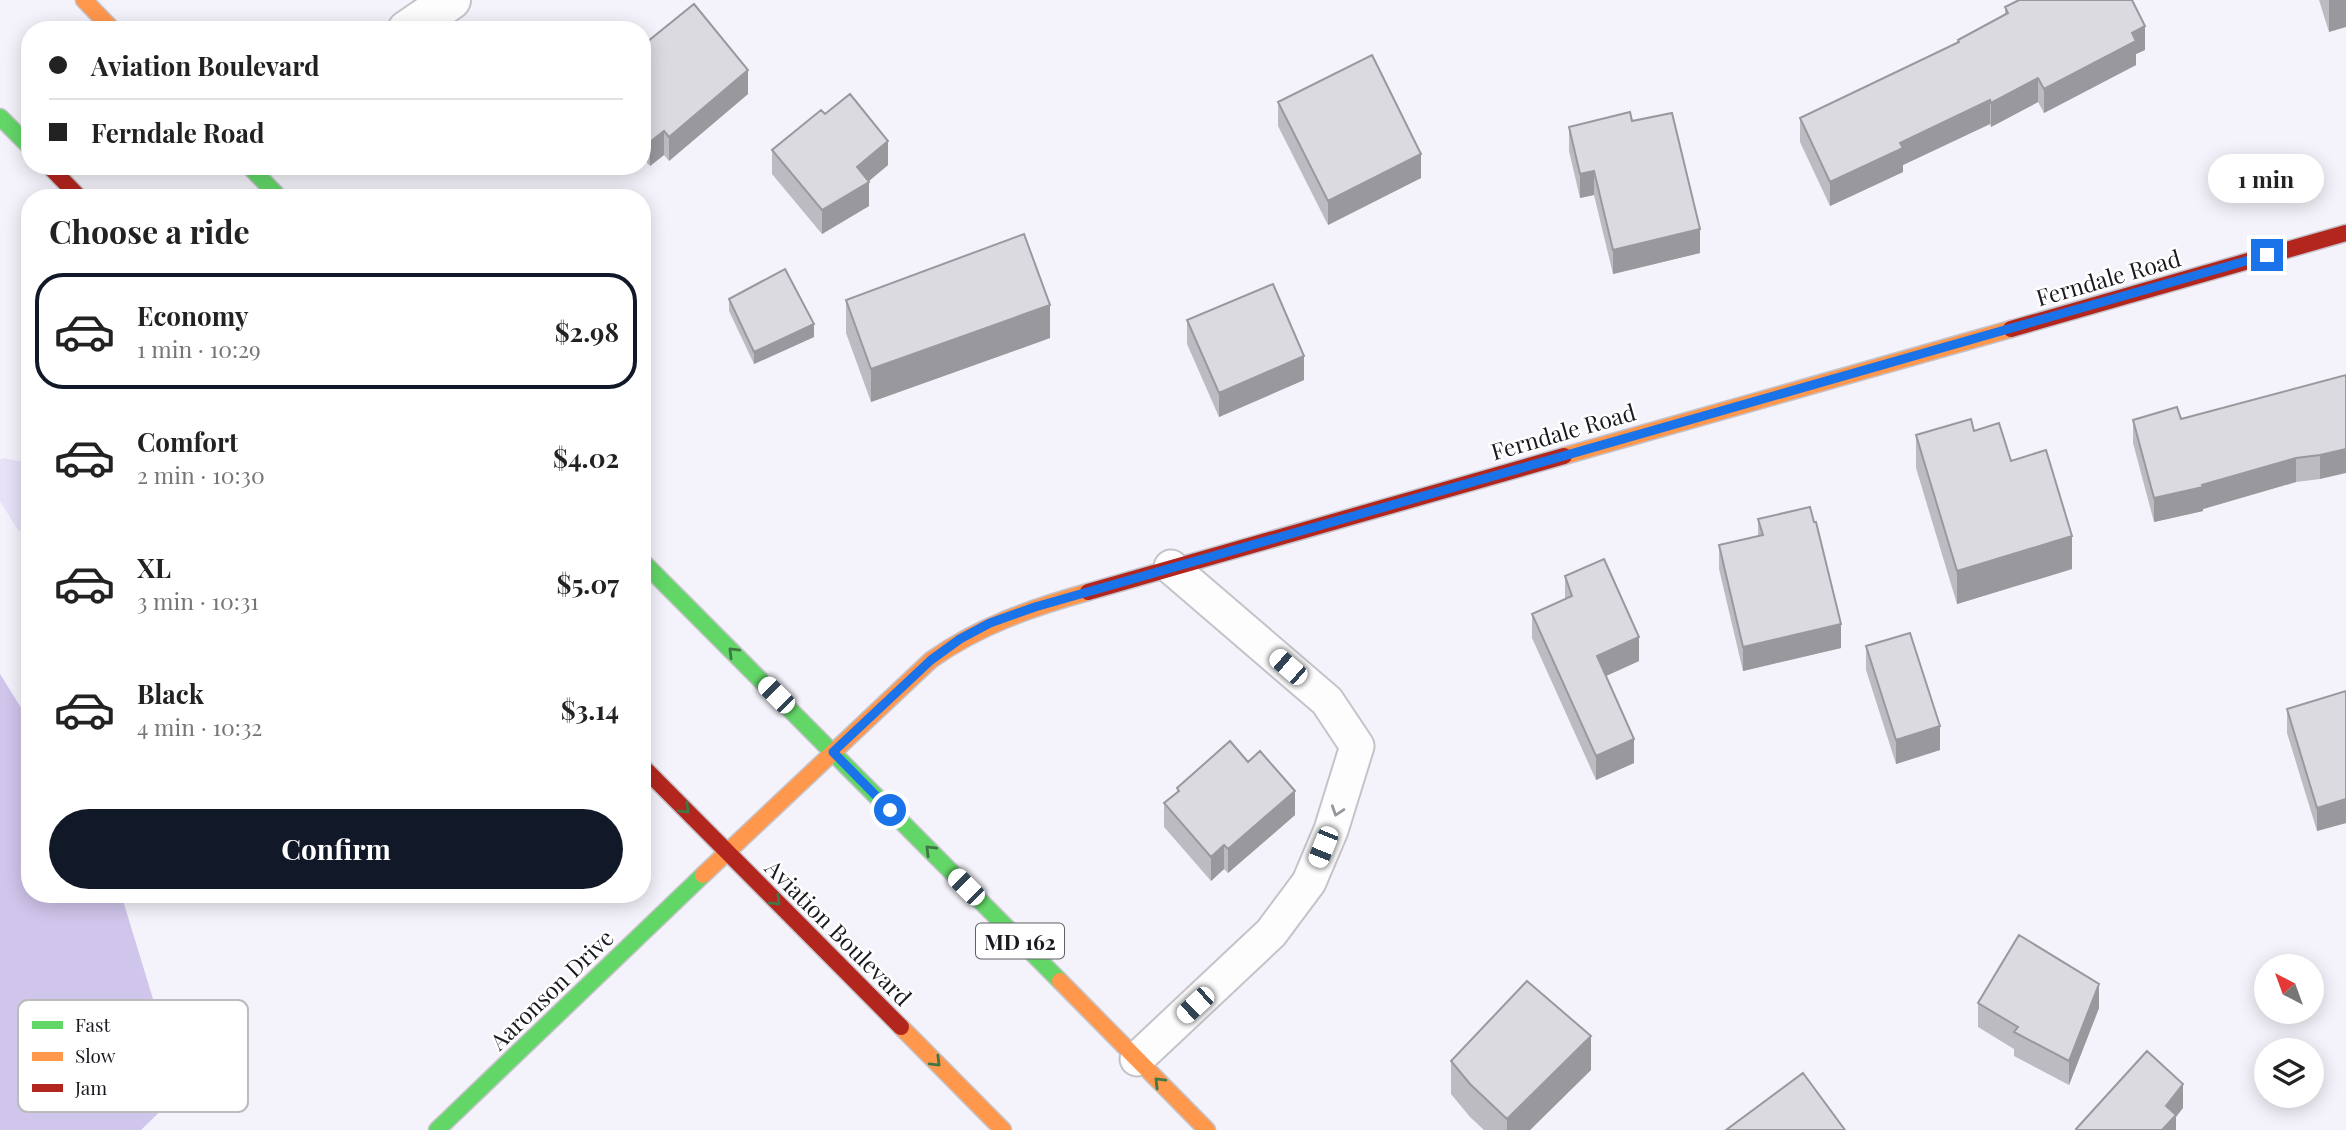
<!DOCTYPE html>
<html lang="en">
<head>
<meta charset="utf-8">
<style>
  body { margin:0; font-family:"Playfair Display",serif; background:#f6f6f6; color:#222; height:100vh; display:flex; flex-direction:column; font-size:26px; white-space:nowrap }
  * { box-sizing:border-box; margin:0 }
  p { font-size:23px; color:#767676 }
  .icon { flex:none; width:38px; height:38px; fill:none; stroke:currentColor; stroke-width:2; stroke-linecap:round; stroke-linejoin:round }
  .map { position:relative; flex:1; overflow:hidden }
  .side { position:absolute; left:21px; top:189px; width:630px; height:714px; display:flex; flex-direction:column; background:#fff; border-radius:28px; box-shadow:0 4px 18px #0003 }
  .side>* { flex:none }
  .hud { position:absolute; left:21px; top:21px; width:630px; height:154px; border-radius:28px; box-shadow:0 4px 18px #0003; display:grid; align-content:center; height:154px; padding:0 28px; background:#fff }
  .needle { width:46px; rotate:319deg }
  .tools { position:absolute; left:2254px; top:954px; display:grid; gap:14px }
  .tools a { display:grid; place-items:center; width:70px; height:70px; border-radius:50%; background:#fff; box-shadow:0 4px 18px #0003; font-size:35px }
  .end { position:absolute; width:32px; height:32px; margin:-16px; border:9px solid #1a73e8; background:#fff; box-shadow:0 0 0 4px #fff }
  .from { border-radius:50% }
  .bubble { position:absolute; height:49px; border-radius:24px; background:#fff; box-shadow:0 4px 18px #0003; font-size:23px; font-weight:700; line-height:49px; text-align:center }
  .car { position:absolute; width:21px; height:42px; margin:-21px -10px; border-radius:9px; box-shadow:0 0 5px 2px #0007; background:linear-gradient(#fff 24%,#345 0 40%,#fff 0 76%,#345 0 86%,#fff 0) }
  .hud b { display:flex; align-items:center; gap:24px; height:66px; font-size:26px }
  .hud b+b { border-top:2px solid #e0e0e0 }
  .hud i { width:18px; height:18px; background:#222 }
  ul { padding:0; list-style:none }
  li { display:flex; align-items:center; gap:21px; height:116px; margin:0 14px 10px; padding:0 14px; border:4px solid transparent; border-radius:28px }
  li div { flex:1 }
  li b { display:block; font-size:26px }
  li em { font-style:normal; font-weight:700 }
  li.selected { border-color:#111827 }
  li>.icon { width:63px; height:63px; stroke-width:1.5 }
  h2 { padding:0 28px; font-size:32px; line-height:84px }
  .cta { display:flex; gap:14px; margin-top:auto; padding:14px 28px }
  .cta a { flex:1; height:80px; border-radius:42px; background:#111827; color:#fff; font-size:28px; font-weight:700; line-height:80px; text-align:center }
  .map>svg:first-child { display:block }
  .green { fill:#e7e2f8 }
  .forest { fill:#d0c5eb }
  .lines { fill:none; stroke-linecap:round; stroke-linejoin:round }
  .lane-casing { stroke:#c5c3ca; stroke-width:37 }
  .street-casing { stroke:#c5c3ca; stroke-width:42 }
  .fast-casing { stroke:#c5c3ca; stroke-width:19 }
  .slow-casing { stroke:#c5c3ca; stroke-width:19 }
  .jam-casing { stroke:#c5c3ca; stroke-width:19 }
  .lane { stroke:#fdfdfe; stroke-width:33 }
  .street { stroke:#fdfdfe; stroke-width:38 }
  .fast { stroke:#63d668; stroke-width:16 }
  .slow { stroke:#ff974d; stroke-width:16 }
  .jam { stroke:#b3261e; stroke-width:16 }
  .wall { fill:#bcbbc1 }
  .shaded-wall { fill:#99999d }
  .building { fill:#dbdae0; stroke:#99999d; stroke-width:2 }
  .oneway { stroke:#3f7844 }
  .oneway2 { stroke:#97969a }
  .route { stroke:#1a73e8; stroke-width:9 }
  .labels { text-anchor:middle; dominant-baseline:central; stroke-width:5; stroke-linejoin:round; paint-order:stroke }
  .shield { fill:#fff; stroke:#5f5e62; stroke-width:2 }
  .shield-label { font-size:21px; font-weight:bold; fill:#1b191f }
  .street-label { font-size:23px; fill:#1b191f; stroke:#fff }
  .key { fill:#fff; stroke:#bbbabc; stroke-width:2 }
  .key-label { font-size:19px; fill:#1b191f }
</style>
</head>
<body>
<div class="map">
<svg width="2346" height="1130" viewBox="0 0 2346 1130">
  <rect width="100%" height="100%" fill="#f4f2fa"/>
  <path class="green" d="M 3,458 L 28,463 L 30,535 L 18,530 L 0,501 L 0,460 Z"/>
  <path class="forest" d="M 0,674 L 30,722 L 30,894 L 121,894 L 181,1091 L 141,1130 L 0,1130 Z"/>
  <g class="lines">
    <defs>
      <path id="lane" d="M 1137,1059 L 1271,933 L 1309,882 L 1331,830 L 1357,746 L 1327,701 L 1171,567"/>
      <path id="street" d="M 407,30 L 451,0"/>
      <path id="fast" d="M 0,117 L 30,147
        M 249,166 L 280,198
        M 642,561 L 1060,981
        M 437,1130 L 703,875"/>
      <path id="slow" d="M 84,0 L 113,30
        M 1564,456 L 2011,329
        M 703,875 L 931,660 C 979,626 1031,608 1088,592
        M 1060,981 L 1207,1130
        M 901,1027 L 1003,1130"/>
      <path id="jam" d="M 49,166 L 80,198
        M 2011,329 L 2346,233
        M 1088,592 L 1564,456
        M 642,766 L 901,1027"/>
    </defs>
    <use href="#lane" class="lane-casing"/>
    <use href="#street" class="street-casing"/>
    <use href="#fast" class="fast-casing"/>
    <use href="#slow" class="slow-casing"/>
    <use href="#jam" class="jam-casing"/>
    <use href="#lane" class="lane"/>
    <use href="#street" class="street"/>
    <use href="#fast" class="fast"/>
    <use href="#slow" class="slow"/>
    <use href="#jam" class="jam"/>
  </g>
  <path class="wall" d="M 2319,0 L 2346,0 L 2329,32 Z
    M 2005,7 L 2145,50 L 2136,54 L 2136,65 L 2044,113 L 2038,102 L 1991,127 L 1990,124 L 1903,165 L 1903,172 L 1830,206 L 1800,142 L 1800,118 L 1958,43 L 1958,40 L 2005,15 Z
    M 642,46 L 748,94 L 669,161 L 664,155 L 650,166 L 642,157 Z
    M 1278,102 L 1421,178 L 1328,225 L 1278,126 Z
    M 1632,121 L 1700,253 L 1613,274 L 1594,195 L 1580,198 L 1569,151 L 1569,127 Z
    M 772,150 L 888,165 L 869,181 L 869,206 L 822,234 L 772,174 Z
    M 729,299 L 814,337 L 754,364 L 729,311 Z
    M 846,300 L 1050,338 L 871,402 L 846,333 Z
    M 1187,320 L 1304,380 L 1219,417 L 1187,344 Z
    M 2346,375 L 2320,479 L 2296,482 L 2203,509 L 2203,511 L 2154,522 L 2133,443 L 2133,420 L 2181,419 Z
    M 1916,435 L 2011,461 L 2072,569 L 1957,604 L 1916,468 Z
    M 1758,519 L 1841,648 L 1743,671 L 1719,569 L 1719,545 L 1758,536 Z
    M 1565,576 L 1639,661 L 1606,676 L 1634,763 L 1596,780 L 1532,638 L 1532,614 L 1565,600 Z
    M 1866,646 L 1940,750 L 1896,764 L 1866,670 Z
    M 2346,691 L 2346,823 L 2317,831 L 2287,733 L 2287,709 Z
    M 1177,788 L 1295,815 L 1228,873 L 1224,869 L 1211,881 L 1164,827 L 1164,803 L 1177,793 Z
    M 1978,1003 L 2099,1008 L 2069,1085 L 2014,1056 L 2014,1049 L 1978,1027 Z
    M 1451,1061 L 1591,1070 L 1530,1130 L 1484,1130 L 1470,1117 L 1451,1094 Z"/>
  <path class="shaded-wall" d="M 2329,0 L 2346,0 L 2346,27 L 2329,32 Z
    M 2145,26 L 2145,50 L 2136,54 L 2136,65 L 2044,113 L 2044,89 L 2132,33 Z
    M 748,70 L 748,94 L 669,161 L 669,137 Z
    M 2038,78 L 2038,102 L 1991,127 L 1991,103 Z
    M 1990,100 L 1990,124 L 1903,165 L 1903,172 L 1830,206 L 1830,182 L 1900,143 Z
    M 664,131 L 664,155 L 650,166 L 650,142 Z
    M 888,141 L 888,165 L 863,186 L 869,182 L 869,206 L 822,234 L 822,210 L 857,167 Z
    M 1421,154 L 1421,178 L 1328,225 L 1328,201 Z
    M 1594,171 L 1594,195 L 1580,198 L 1580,174 Z
    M 1700,229 L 1700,253 L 1613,274 L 1613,250 Z
    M 1050,305 L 1050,338 L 871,402 L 871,369 Z
    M 814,324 L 814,337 L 754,364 L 754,352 Z
    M 1304,356 L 1304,380 L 1219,417 L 1219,393 Z
    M 2346,449 L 2346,473 L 2320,479 L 2320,455 Z
    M 2296,458 L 2296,482 L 2203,509 L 2203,511 L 2154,522 L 2154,498 Z
    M 2072,536 L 2072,569 L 1957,604 L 1957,571 Z
    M 1841,624 L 1841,648 L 1743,671 L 1743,647 Z
    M 1639,637 L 1639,661 L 1597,680 L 1597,656 Z
    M 1940,726 L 1940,750 L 1896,764 L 1896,740 Z
    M 1634,739 L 1634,763 L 1596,780 L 1596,756 Z
    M 1295,791 L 1295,815 L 1228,873 L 1228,849 Z
    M 2346,799 L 2346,823 L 2317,831 L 2317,808 Z
    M 1224,845 L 1224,869 L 1211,881 L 1211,857 Z
    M 2099,984 L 2099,1008 L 2069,1085 L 2069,1061 Z
    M 1591,1036 L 1591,1070 L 1530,1130 L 1507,1130 L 1507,1119 Z
    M 2183,1084 L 2183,1108 L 2176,1117 L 2176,1130 L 2162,1130 L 2166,1106 Z"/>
  <path class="building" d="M 2019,0 L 2132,0 L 2145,26 L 2132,33 L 2136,41 L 2044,89 L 2038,78 L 1991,103 L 1990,100 L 1900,143 L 1903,148 L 1830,182 L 1800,118 L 1959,42 L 1958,40 L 2008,13 L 2005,7 Z
    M 694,4 L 748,70 L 669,137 L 664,131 L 650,142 L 642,133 L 642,46 Z
    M 1372,55 L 1421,154 L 1328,201 L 1278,102 Z
    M 850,94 L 888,141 L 857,167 L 869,182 L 822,210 L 772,150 L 821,110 L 825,114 Z
    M 1630,112 L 1632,121 L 1672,113 L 1700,229 L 1613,250 L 1594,171 L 1580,174 L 1569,127 Z
    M 1024,234 L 1050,305 L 871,369 L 846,300 Z
    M 785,269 L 814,324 L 754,352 L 729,299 Z
    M 1273,284 L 1304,356 L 1219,393 L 1187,320 Z
    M 2346,375 L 2346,449 L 2320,455 L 2296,458 L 2202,485 L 2203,487 L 2154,498 L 2133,420 L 2177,407 L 2181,419 Z
    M 1971,419 L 1974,431 L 1999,423 L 2011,461 L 2046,450 L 2072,536 L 1957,571 L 1916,435 Z
    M 1810,507 L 1814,522 L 1816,522 L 1841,624 L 1743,647 L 1719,545 L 1763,535 L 1758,519 Z
    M 1604,559 L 1639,637 L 1597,656 L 1634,739 L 1596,756 L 1532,614 L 1572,596 L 1565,576 Z
    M 1910,633 L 1940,726 L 1896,740 L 1866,646 Z
    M 2346,691 L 2346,799 L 2317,808 L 2287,709 Z
    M 1230,741 L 1248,762 L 1260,751 L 1295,791 L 1228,849 L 1224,845 L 1211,857 L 1164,803 L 1179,791 L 1177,788 Z
    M 2019,935 L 2099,984 L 2069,1061 L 2014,1032 L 2018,1027 L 1978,1003 Z
    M 1527,981 L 1591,1036 L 1507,1119 L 1470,1084 L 1451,1061 Z
    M 2147,1051 L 2183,1084 L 2166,1106 L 2176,1115 L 2162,1130 L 2077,1130 L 2076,1129 Z
    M 1803,1073 L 1845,1130 L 1726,1130 Z"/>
  <defs><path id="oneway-chevron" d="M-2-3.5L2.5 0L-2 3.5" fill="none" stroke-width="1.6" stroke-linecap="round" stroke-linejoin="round" transform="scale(1.75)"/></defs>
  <g class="oneway">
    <use href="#oneway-chevron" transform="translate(733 652) rotate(-135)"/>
    <use href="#oneway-chevron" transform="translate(685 809) rotate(45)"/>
    <use href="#oneway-chevron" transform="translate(930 850) rotate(-135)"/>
    <use href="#oneway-chevron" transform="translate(776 901) rotate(45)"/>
    <use href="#oneway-chevron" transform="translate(936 1062) rotate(45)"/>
    <use href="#oneway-chevron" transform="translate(1159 1082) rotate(-135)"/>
  </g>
  <use class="oneway2" href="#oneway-chevron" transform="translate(1337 811) rotate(108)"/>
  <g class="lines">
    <path class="route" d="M 890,810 L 833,752 L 931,660 L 960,639 L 990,623 L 1035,607 L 2267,255"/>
  </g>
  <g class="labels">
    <rect class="shield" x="976" y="923.5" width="88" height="35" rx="5"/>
    <g class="shield-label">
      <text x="1020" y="941">MD 162</text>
    </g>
    <g class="street-label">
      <text transform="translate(2108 277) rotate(-16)">Ferndale Road</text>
      <text transform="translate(1563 431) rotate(-16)">Ferndale Road</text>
      <text transform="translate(839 932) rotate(45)">Aviation Boulevard</text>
      <text transform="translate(551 989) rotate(-44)">Aaronson Drive</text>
    </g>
  </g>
  <rect x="18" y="1000" width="230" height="112" rx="10" class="key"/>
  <rect x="32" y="1021" width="31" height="8" fill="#63d668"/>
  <rect x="32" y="1052" width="31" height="9" fill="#ff974d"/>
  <rect x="32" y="1084" width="31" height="8" fill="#b3261e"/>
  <g class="key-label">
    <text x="75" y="1032">Fast</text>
    <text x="75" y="1063">Slow</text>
    <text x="75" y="1095">Jam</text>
  </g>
</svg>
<div class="tools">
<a><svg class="needle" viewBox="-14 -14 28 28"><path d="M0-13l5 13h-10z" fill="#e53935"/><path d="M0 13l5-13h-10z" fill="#767676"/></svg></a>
<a><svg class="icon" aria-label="layers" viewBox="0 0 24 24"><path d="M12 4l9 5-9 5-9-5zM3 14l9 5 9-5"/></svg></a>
</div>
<i class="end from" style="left:890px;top:810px"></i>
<i class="end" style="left:2267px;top:255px"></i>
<div class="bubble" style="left:2208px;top:154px;width:116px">1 min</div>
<i class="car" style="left:1288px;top:667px;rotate:311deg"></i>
<i class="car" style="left:776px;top:695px;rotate:315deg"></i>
<i class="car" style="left:1323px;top:847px;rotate:202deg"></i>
<i class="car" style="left:966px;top:887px;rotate:315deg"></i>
<i class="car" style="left:1195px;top:1005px;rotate:227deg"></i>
<div class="hud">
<b><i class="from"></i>Aviation Boulevard</b>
<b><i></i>Ferndale Road</b>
</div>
<section class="side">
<h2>Choose a ride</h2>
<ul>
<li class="selected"><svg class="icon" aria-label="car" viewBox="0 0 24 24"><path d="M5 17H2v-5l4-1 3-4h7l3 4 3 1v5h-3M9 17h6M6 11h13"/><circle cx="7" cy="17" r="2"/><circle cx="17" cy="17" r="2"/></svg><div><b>Economy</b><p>1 min · 10:29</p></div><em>$2.98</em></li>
<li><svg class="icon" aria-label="car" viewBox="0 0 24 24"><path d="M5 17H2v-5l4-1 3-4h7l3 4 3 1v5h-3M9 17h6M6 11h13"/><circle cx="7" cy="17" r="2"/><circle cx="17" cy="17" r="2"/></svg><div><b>Comfort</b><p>2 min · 10:30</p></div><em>$4.02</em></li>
<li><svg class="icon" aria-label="car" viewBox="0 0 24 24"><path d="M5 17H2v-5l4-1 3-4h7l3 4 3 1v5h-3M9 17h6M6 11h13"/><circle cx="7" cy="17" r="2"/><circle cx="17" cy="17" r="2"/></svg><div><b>XL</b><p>3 min · 10:31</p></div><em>$5.07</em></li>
<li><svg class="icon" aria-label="car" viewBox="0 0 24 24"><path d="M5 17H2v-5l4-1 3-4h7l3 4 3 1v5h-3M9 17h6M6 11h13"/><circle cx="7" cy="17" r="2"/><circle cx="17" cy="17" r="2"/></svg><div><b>Black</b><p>4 min · 10:32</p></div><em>$3.14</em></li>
</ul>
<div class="cta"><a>Confirm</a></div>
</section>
</div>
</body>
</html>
